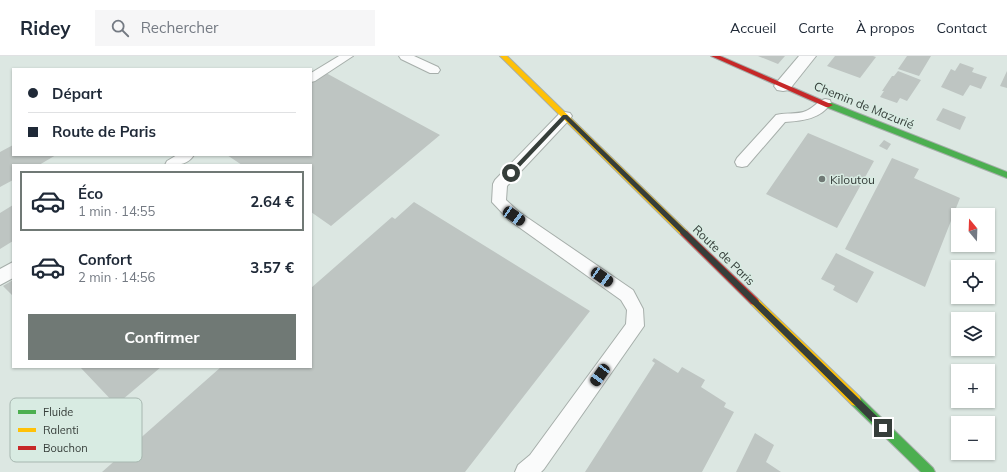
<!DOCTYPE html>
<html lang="fr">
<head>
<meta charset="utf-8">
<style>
  body { margin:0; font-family:Mulish,sans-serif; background:#f6f6f7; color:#1f2937; height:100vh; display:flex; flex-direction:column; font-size:15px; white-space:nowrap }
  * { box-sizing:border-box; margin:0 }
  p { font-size:13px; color:#747a83 }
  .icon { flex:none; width:22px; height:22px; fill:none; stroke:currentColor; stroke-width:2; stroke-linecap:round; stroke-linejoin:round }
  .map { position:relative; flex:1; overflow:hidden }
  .side { position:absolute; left:12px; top:108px; width:300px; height:204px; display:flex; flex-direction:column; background:#fff; border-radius:0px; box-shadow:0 1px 3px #0004 }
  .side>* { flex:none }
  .banner { position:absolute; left:12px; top:12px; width:300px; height:88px; border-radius:0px; box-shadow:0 1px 3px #0004; display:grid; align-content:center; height:88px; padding:0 16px; background:#fff }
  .needle { width:26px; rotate:341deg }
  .buttons { position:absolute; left:951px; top:152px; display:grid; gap:8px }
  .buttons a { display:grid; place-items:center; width:44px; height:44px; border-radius:0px; background:#fff; box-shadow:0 1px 3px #0004; font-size:20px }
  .end { position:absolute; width:18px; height:18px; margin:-9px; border:5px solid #363e3a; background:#fff; box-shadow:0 0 0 2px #fff }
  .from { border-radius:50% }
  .car { position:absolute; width:12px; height:24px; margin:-12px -6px; border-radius:5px; box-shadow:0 0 3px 1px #0007; background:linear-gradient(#222 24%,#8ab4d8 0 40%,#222 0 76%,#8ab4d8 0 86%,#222 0) }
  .banner b { display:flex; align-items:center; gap:14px; height:38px; font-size:15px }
  .banner b+b { border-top:1px solid #e0e1e3 }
  .banner i { width:10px; height:10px; background:#1f2937 }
  ul { padding:7px 0 0; list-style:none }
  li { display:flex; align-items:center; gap:12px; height:60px; margin:0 8px 6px; padding:0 8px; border:2px solid transparent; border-radius:0px }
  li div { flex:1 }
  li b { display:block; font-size:15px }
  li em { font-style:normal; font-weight:700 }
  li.active { border-color:#707975 }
  li>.icon { width:36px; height:36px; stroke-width:1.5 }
  .button { display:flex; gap:8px; margin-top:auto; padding:8px 16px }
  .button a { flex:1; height:46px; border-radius:0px; background:#707975; color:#fff; font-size:16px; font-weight:700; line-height:46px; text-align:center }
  header { display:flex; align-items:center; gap:24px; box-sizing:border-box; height:56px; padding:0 20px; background:#fff; border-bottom:1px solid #e0e1e3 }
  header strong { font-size:19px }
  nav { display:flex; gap:22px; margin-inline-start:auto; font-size:14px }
  .search { width:280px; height:36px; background:#f6f6f7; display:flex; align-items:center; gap:10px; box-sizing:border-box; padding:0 14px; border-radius:0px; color:#747a83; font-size:15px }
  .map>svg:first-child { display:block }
  .building { fill:#bec5c2 }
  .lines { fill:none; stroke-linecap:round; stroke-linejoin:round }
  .lane-casing { stroke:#a6aeaa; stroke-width:2 }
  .street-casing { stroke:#a6aeaa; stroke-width:2 }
  .fast-casing { stroke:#a6aeaa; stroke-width:2 }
  .slow-casing { stroke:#a6aeaa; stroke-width:2 }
  .jam-casing { stroke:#a6aeaa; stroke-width:2 }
  .lane { fill:#fafbfb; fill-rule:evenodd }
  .street { fill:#fafbfb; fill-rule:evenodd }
  .fast { fill:#4caf50; fill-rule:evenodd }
  .slow { fill:#ffc107; fill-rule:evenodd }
  .jam { fill:#c62828; fill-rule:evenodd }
  .route { fill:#363e3a }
  .poi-dot { fill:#707975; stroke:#d8ebe2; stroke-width:1.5 }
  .labels { text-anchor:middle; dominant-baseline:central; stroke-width:3; stroke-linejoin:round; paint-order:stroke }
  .street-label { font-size:12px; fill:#363e3a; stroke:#d8ebe2 }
  .poi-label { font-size:12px; fill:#363e3a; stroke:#d8ebe2; text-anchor:start }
  .key { fill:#d8ebe2; stroke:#a7b7b0; stroke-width:1 }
  .key-label { font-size:11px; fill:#363e3a }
</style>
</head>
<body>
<header>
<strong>Ridey</strong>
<div class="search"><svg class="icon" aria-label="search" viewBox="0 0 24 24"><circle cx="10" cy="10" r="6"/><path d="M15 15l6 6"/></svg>Rechercher</div>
<nav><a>Accueil</a><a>Carte</a><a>À propos</a><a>Contact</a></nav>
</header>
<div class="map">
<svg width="1007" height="416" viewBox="0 0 1007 416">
  <rect width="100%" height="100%" fill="#dce7e2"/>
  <path class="building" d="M 758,0 L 785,0 L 778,8 Z
    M 835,0 L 873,0 L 876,1 L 860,22 L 827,10 Z
    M 907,0 L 931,0 L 919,20 L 898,13 Z
    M 960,7 L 974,12 L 972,16 L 987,21 L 981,33 L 970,29 L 963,40 L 941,31 L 951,13 L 955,15 Z
    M 898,15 L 921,24 L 907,45 L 900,42 L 897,47 L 880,41 L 884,35 L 882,35 L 892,20 L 894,20 Z
    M 1007,15 L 1007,32 L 1000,30 Z
    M 326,17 L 440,79 L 331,170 L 311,156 L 311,109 L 242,109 L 227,99 L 311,99 L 311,27 Z
    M 943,52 L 966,61 L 960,74 L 936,64 Z
    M 808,77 L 874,105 L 837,172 L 766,138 Z
    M 884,84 L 891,88 L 887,94 L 879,90 Z
    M 13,89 L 13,99 L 56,99 L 39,109 L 13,109 L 13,124 L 0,131 L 0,96 Z
    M 892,102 L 919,113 L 914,122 L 960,142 L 925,231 L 845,193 Z
    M 414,146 L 590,255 L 465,416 L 102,416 L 221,311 L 311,311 L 311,232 L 392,161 L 395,163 Z
    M 13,149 L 13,185 L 0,193 L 0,157 Z
    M 836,197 L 874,216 L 857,247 L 833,234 L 835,230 L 821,223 Z
    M 13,224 L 13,240 L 3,230 Z
    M 654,302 L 678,317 L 682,311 L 705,324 L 701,331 L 726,347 L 724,351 L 734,356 L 702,416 L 585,416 L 655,307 L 652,305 Z
    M 80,311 L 161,311 L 116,349 Z
    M 755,377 L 774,389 L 766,406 L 781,416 L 736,416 Z"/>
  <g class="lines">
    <defs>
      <path id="lane" d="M 339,0 L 353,0 L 315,25 L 311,26 L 311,17 Z
        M 399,0 L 414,0 L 438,11 L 440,14 L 438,17 L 430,17 L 401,3 Z
        M 825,43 L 830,44 L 831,47 C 821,63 802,65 785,66 L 747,110 L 742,111 L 737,110 L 735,106 L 737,102 L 776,59 C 786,56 797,59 806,55 C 813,52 818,45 825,43 Z
        M 565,56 L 570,57 L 572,60 L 570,63 L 507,130 L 506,144 L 519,156 L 633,234 L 643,253 L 644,270 L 544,413 L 541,416 L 515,416 L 518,409 L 530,399 L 626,268 L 627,254 L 621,244 L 509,164 L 492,146 L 493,128 L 495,124 L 560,57 Z
        M 177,99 L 194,99 C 187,110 176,109 165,109 L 167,105 Z
        M 13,206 L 13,222 L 0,229 L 0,213 Z"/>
      <path id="street" d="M 799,0 L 816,0 L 789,34 L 783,35 L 777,34 L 774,30 L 777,26 Z"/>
      <path id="fast" d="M 826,47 L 832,47 L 1007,116 L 1007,122 L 826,51 Z
        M 856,340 L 860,341 L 933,412 L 935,416 L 921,416 L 852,349 L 851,345 L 852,341 Z"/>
      <path id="slow" d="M 500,0 L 507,0 L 687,175 L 688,177 L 687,179 L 681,179 Z
        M 754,241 L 757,242 L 860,341 L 861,345 L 860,349 L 856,350 L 852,349 L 751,248 L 749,245 L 751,242 Z"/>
      <path id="jam" d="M 711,0 L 720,0 L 833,49 L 829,51 L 826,51 Z
        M 684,174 L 687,175 L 757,242 L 759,245 L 757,248 L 754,249 L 751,248 L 681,179 L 680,177 L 681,175 Z"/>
    </defs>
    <use href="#lane" class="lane-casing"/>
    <use href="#street" class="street-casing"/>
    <use href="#fast" class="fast-casing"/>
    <use href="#slow" class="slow-casing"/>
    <use href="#jam" class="jam-casing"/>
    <use href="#lane" class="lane"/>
    <use href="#street" class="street"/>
    <use href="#fast" class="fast"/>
    <use href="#slow" class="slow"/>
    <use href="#jam" class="jam"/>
  </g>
  <path class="route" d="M 563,59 L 567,59 L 886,369 L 886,374 L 880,374 L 565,63 L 513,118 L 509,118 L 509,116 Z"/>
  <circle class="poi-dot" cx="822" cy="123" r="4"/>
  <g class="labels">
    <g class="street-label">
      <text transform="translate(864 49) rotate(22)">Chemin de Mazurié</text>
      <text transform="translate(724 199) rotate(44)">Route de Paris</text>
    </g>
    <g class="poi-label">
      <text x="830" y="123">Kiloutou</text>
    </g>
  </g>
  <rect x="10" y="342" width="132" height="64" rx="6" class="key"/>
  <rect x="18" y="354" width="18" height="4" fill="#4caf50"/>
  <rect x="18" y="372" width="18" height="4" fill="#ffc107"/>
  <rect x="18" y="390" width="18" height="4" fill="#c62828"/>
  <g class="key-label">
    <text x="43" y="360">Fluide</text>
    <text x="43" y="378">Ralenti</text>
    <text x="43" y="396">Bouchon</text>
  </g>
</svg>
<div class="buttons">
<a><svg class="needle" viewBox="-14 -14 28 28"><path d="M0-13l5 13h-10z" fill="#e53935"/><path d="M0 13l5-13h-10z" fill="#747a83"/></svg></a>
<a><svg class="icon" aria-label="locate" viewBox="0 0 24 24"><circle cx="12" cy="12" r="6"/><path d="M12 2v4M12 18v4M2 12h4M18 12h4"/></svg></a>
<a><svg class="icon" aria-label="layers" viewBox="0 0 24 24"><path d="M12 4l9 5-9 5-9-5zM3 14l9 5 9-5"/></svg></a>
<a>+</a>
<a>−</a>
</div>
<i class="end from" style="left:511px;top:117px"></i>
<i class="end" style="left:883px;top:372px"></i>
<i class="car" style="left:514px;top:160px;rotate:125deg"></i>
<i class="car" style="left:602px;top:221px;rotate:125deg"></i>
<i class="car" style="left:600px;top:319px;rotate:216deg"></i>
<div class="banner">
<b><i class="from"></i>Départ</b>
<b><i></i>Route de Paris</b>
</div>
<section class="side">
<ul>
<li class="active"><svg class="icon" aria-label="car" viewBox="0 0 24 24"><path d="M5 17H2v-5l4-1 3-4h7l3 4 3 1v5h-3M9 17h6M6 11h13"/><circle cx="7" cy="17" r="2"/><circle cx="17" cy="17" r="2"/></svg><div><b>Éco</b><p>1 min · 14:55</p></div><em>2.64 €</em></li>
<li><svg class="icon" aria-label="car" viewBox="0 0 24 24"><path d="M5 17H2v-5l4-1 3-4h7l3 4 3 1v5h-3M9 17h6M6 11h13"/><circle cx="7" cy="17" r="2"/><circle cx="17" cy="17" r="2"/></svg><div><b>Confort</b><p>2 min · 14:56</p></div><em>3.57 €</em></li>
</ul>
<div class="button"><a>Confirmer</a></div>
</section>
</div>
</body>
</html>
